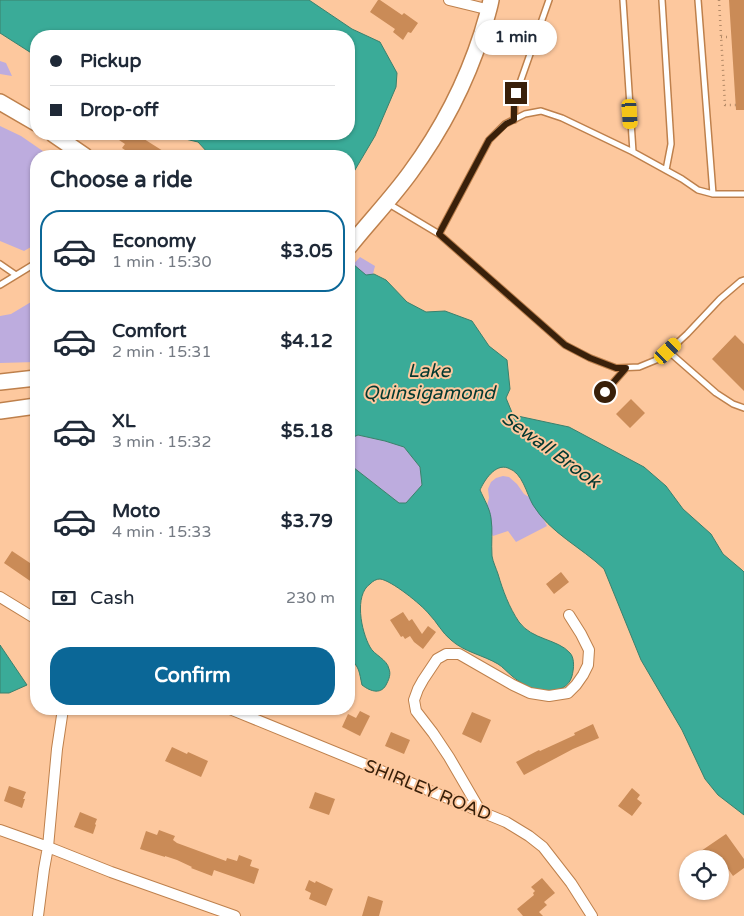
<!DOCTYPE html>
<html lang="en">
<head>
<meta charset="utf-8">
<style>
  body { margin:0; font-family:"Varela Round",sans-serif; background:#f6f6f7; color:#1f2937; height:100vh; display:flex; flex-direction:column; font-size:19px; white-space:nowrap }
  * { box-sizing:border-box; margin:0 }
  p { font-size:16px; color:#747a83 }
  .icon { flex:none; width:28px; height:28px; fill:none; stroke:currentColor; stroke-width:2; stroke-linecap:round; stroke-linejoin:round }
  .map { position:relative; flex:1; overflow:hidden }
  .side { position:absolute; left:30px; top:150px; width:325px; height:565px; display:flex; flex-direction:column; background:#fff; border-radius:20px; box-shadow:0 1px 4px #0004 }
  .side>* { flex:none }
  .guide { position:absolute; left:30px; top:30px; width:325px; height:110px; border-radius:20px; box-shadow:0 1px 4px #0004; display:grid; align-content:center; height:110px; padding:0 20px; background:#fff }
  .tools { position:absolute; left:679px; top:850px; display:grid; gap:10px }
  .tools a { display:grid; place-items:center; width:50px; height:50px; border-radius:50%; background:#fff; box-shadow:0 1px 4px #0004; font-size:25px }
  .end { position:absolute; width:22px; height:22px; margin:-11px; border:6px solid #39200a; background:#fff; box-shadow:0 0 0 2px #fff }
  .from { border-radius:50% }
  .bubble { position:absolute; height:35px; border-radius:18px; background:#fff; box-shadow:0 1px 4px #0004; font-size:16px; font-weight:700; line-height:35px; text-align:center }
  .car { position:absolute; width:15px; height:30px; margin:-15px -8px; border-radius:6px; box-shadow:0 0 4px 1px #0007; background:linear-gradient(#f5c518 24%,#345 0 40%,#f5c518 0 76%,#345 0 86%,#f5c518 0) }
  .guide b { display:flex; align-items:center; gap:18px; height:48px; font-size:19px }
  .guide b+b { border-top:1px solid #e0e1e3 }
  .guide i { width:12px; height:12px; background:#1f2937 }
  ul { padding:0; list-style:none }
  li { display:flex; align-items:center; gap:15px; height:82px; margin:0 10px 8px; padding:0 10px; border:2px solid transparent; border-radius:20px }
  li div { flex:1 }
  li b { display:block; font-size:19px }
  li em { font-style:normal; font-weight:700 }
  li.on { border-color:#0b6797 }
  li>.icon { width:45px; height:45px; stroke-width:1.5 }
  h2 { padding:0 20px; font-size:22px; line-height:60px }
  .pay { display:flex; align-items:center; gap:12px; height:55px; padding:0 20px; font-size:19px }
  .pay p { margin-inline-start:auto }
  .button { display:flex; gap:10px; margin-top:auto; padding:10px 20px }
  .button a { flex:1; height:58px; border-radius:20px; background:#0b6797; color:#fff; font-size:20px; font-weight:700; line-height:58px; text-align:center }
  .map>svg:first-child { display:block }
  .green { fill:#bdacde }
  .water { fill:#3aab98; stroke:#3a816d }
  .building { fill:#ca8b57 }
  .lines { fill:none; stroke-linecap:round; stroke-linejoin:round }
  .service-casing { stroke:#be804c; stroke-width:8 }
  .minor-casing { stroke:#be804c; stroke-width:12 }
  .secondary-casing { stroke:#be804c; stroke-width:18 }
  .path { stroke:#b48a67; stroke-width:2.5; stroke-dasharray:1 4; stroke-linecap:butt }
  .service { stroke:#fff; stroke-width:5 }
  .minor { stroke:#fff; stroke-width:10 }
  .secondary { stroke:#fff; stroke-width:15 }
  .route { stroke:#39200a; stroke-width:6 }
  .labels { text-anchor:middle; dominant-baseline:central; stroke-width:4; stroke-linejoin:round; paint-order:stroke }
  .street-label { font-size:18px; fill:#39200a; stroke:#fdc89e }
  .water-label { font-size:19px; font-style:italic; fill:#033830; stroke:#fdc89e }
</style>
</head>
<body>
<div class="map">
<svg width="744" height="916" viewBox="0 0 744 916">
  <rect width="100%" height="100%" fill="#fdc89e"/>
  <path class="green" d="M 0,61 L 6,63 L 12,76 L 0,74 Z
    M 0,126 L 21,136 L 50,156 L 36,156 L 36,244 L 24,251 L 0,241 Z
    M 360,257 L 375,266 L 368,293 L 349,269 Z
    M 36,299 L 36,362 L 0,363 L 0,316 L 11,314 Z
    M 358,435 L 385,441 L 404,447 L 420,467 L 422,485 L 406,503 L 399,503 L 349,464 L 349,439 Z
    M 503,476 L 509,477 L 517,484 L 524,494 L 534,500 L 547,526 L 516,542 L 508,531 L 493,536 L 490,530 L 486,509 L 489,498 L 488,489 L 491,482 L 496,478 Z"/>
  <path class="water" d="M 0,0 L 309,0 L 352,29 L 380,42 L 397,73 L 396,87 L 375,136 L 349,180 L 349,156 L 214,156 L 209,154 L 198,142 L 164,134 L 349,134 L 349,36 L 36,36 L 36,56 L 0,33 Z
    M 349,256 L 353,264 L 366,275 L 374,274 L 386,280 L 407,302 L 426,312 L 445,311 L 472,321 L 489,346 L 507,360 L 510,389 L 506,398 L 513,415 L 569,427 L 644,467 L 666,486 L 683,509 L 711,534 L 723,554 L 742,570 L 744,572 L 744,815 L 718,795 L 705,779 L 682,730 L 641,660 L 604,569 C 581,547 550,533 533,505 C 526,493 523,473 508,468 C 495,463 484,481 480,490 C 484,499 490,509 491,518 C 493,530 491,543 492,556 C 493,562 496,568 498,574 C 503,591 509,607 519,622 C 532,640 558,639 570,653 C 574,657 574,666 573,671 C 572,678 570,683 564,687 C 547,697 526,688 512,676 C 507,672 503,667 498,664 C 483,655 464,652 451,640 C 442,633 437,622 429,614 C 422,605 391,580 380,579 C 376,579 373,581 370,584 C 354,595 361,631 370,647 C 374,655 387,659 389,669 C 391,674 389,679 387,683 C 382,695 371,692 362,685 C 359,672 360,667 349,658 L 349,464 L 399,503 L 406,503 L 422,485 L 420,467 L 404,447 L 385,441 L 358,435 L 349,439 Z
    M 0,645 L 27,685 L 9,693 L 0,693 Z"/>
  <path class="building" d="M 378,0 L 380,0 L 402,15 L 404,13 L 418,23 L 411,33 L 408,32 L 403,40 L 393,32 L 395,29 L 370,12 Z
    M 729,0 L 744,0 L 744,110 L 736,110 Z
    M 110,134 L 136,134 L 171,156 L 134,156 L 122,148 L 125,144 Z
    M 735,335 L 744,344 L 744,391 L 712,359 Z
    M 631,399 L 645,413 L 630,428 L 616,414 Z
    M 12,551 L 36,567 L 36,585 L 4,563 Z
    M 561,572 L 569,582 L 554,594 L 546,584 Z
    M 403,612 L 409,621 L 412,619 L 422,634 L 428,626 L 436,632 L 423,649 L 414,642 L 410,636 L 405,639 L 403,636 L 401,637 L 390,620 Z
    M 360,711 L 370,716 L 360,736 L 342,727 L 348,714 L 356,718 Z
    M 472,712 L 491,720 L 481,743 L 462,734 Z
    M 593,724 L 599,738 L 573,749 L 524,775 L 516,762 L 539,750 L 540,751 L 575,735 L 574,733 Z
    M 391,732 L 410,740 L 404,754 L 385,746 Z
    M 172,747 L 187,754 L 188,752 L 208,761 L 201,777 L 165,761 Z
    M 9,786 L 26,792 L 23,799 L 25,799 L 22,808 L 4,801 Z
    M 632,788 L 640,795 L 637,799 L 642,803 L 632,816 L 618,806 Z
    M 315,792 L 335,799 L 329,815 L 309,808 Z
    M 80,812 L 97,819 L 95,824 L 96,825 L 93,834 L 74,827 Z
    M 159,830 L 175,836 L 173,840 L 177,843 L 226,861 L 227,858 L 237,861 L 239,855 L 252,860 L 250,866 L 259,869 L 254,884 L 214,870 L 212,876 L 191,868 L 192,867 L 177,860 L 165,856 L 165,857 L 140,849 L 146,831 L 157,835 Z
    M 726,834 L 744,859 L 744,868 L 733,876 L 721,859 L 707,859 L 701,851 Z
    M 542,878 L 555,893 L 544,902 L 547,905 L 539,912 L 543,916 L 523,916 L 517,909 L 534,895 L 533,893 L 535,891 L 531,887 Z
    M 309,880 L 315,883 L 316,881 L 333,889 L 326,906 L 309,899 L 311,893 L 305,890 Z
    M 368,896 L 383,901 L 379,916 L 362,916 Z"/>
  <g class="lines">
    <defs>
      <path id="service" d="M 623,0 L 633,152
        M 662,0 L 671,144 L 666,170
        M 698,0 L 713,194
        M 514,120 L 515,97 L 549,0
        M 389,204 L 439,234 L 565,345 L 590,358 L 616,368 L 639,367 L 661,358 L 687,334 L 720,299 L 741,281 L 744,280
        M 439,234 L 489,140 L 505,124 L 525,114 L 541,111 L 562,118 L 633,152 L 682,179 L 698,190 L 713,194 L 744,194
        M 0,264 L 16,275
        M 0,285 L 36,263
        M 668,351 L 716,393 L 733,404 L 744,408
        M 605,392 L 626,368"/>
      <path id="minor" d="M 449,0 L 490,10
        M 0,597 L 36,619
        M 230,709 L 506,822 L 529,836 L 543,847 L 571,883 L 592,916
        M 481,812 L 449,757 L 433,733 L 416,711 L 414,700 L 418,689 L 423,680 L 437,659 L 446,654 L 459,654 L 513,685 L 530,693 L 549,696 L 568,693 L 576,685 L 583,675 L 588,665 L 589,650 L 581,634 L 569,615
        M 0,830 L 48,847 L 111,872 L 235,916
        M 38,916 L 44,869 L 48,847 L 57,749 L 63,709"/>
      <path id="secondary" d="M 0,102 L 36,123
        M 53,134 L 85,156
        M 349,247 C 369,222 391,199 410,173 C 441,131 466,83 482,33 C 485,22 489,11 491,0
        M 0,382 L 36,378
        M 0,411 L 36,406"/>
    </defs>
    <use href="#service" class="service-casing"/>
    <use href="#minor" class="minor-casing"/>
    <use href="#secondary" class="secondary-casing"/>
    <path class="path" d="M 719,0 L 725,105 L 736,105
      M 721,37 L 731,37"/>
    <use href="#service" class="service"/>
    <use href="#minor" class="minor"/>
    <use href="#secondary" class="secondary"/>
  </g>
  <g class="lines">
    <path class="route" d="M 516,93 L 514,97 L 514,120 L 506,124 L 489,140 L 439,234 L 565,345 L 590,358 L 616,368 L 626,368 L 605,392"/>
  </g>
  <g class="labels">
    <g class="street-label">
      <text transform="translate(428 790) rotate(22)">SHIRLEY ROAD</text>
    </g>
    <g class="water-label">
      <text x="429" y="371">Lake<tspan x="429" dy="22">Quinsigamond</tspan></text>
      <text transform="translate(551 450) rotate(36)">Sewall Brook</text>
    </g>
  </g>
</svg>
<div class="tools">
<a><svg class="icon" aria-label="locate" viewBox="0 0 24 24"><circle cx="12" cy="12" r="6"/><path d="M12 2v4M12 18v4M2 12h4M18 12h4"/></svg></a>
</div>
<i class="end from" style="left:605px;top:392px"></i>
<i class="end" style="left:516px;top:93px"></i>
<div class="bubble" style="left:475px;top:20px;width:82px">1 min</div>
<i class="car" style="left:630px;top:114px;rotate:176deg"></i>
<i class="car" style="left:668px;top:351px;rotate:47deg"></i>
<div class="guide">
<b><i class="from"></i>Pickup</b>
<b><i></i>Drop-off</b>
</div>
<section class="side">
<h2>Choose a ride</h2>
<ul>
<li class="on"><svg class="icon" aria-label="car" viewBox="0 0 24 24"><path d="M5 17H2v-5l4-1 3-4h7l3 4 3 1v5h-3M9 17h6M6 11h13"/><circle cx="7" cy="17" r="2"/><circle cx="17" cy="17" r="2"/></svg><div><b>Economy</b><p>1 min · 15:30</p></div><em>$3.05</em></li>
<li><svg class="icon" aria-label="car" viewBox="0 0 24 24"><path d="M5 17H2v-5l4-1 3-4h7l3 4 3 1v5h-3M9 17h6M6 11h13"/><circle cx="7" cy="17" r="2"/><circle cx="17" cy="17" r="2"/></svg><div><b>Comfort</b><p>2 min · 15:31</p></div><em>$4.12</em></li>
<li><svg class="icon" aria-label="car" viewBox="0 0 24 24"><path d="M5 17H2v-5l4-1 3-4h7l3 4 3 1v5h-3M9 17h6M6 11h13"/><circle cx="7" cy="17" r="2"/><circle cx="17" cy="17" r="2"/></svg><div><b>XL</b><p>3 min · 15:32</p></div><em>$5.18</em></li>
<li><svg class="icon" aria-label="car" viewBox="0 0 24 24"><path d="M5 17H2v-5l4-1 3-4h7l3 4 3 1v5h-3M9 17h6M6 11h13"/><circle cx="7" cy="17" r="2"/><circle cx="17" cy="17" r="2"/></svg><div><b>Moto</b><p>4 min · 15:33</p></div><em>$3.79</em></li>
</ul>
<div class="pay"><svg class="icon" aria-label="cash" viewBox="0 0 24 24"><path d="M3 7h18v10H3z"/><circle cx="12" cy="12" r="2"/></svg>Cash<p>230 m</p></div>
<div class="button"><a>Confirm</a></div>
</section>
</div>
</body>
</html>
